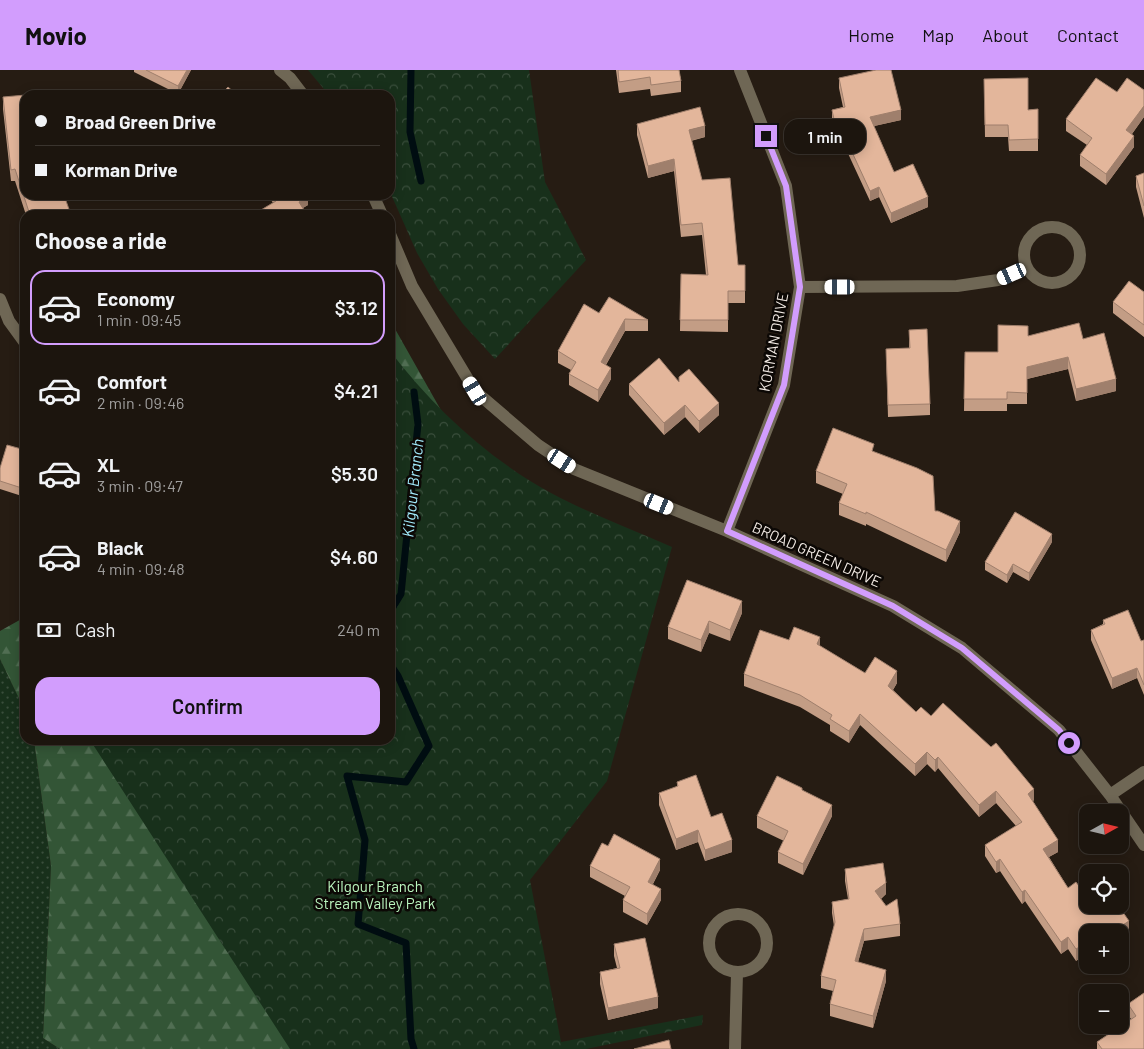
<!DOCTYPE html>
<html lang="en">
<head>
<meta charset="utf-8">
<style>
  body { margin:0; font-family:Barlow,sans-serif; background:#29221c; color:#f1f3f6; height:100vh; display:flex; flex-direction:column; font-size:19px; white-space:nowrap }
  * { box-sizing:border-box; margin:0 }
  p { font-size:16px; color:#a09f9e }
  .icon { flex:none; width:28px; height:28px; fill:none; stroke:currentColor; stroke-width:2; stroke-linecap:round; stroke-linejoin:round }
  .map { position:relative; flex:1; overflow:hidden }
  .sheet { position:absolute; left:20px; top:140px; width:375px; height:535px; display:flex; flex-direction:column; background:#1c150e; border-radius:15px; box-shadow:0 2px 12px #0003,0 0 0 1px #3a342e }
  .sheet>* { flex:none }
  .banner { position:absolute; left:20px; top:20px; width:375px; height:110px; border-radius:15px; box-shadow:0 2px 12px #0003,0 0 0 1px #3a342e; display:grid; align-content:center; height:110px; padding:0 15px; background:#1c150e }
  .needle { width:32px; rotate:82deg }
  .buttons { position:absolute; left:1079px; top:734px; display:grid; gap:10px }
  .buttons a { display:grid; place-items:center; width:50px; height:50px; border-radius:10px; background:#1c150e; box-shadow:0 2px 12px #0003,0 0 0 1px #3a342e; font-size:25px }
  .end { position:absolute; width:22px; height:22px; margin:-11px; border:6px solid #d29dfd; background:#111; box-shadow:0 0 0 2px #111 }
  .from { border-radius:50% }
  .bubble { position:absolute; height:35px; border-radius:15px; background:#1c150e; box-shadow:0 2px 12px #0003,0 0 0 1px #3a342e; font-size:16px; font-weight:600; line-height:35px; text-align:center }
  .car { position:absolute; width:15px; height:30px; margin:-15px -8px; border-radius:6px; box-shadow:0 0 4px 1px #0007; background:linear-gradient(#fff 24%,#345 0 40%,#fff 0 76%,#345 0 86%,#fff 0) }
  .banner b { display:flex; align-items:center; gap:18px; height:48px; font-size:19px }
  .banner b+b { border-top:1px solid #3a342e }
  .banner i { width:12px; height:12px; background:#f1f3f6 }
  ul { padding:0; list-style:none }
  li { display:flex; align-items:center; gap:15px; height:75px; margin:0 10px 8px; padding:0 5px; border:2px solid transparent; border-radius:15px }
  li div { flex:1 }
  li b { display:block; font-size:19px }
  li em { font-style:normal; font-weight:600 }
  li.on { border-color:#d29dfd }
  li>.icon { width:45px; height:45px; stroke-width:1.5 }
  h2 { padding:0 15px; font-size:22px; line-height:60px }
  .pay { display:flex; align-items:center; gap:12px; height:55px; padding:0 15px; font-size:19px }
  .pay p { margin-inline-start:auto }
  .primary-button { display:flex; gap:10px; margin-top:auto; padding:10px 15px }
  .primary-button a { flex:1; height:58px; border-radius:15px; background:#d29dfd; color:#111; font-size:20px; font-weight:600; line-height:58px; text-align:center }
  header { display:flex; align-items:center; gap:30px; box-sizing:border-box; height:70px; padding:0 25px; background:#d29dfd; color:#111 }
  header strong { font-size:24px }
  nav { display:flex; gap:28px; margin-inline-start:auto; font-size:18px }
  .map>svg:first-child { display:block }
  .grass { fill:url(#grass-dots) }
  .forest { fill:url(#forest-firs) }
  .park { fill:url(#park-crowns) }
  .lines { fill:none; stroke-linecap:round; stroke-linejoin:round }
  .stream { stroke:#000d11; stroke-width:7 }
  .minor { stroke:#6f6755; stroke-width:12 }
  .wall { fill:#c39d85 }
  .shaded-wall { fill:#9f7f6c }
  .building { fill:#e3b69b; stroke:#9f7f6c }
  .route { stroke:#d29dfd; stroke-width:6 }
  .labels { text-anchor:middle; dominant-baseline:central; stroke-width:5; stroke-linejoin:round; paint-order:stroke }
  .street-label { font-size:15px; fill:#f4ece6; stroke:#0c0805 }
  .park-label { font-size:15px; fill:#baf5be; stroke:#0c0805 }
  .water-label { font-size:16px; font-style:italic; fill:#a3ecfe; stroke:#0c0805 }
</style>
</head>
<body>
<header>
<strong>Movio</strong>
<nav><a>Home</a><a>Map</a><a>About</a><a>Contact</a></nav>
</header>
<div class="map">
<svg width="1144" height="979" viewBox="0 0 1144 979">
  <defs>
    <pattern id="grass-dots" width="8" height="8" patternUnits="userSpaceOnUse" patternTransform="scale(1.25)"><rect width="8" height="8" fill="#18301b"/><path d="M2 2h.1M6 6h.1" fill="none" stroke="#3a4e3c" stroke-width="1.8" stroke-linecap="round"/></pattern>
    <pattern id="forest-firs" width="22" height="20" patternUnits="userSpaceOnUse" patternTransform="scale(1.25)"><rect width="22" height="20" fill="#335536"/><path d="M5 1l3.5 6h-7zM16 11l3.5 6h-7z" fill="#516e53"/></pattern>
    <pattern id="park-crowns" width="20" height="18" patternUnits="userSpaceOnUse" patternTransform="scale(1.25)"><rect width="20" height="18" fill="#18301b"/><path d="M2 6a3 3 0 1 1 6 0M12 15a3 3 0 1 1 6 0" fill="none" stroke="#3a4e3c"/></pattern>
  </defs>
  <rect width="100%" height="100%" fill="#261c13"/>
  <path class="grass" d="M 0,589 L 25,641 L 25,670 L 34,670 L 51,796 L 43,968 L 60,979 L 0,979 Z"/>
  <path class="forest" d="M 390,250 L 464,381 L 510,797 L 547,979 L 60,979 L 43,968 L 51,796 L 34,670 L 390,670 Z
    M 25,547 L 25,641 L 0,589 L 0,561 Z"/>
  <path class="park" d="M 308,0 L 529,0 L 545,112 L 586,190 L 495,289 L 463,254 L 438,219 L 417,183 L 390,122 L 390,25 L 329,25 Z
    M 390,281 C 434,338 487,388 551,423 C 590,444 632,459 672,477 L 607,711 L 530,810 L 561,972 L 703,945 L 702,955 L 586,979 L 290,979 L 90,670 L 390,670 Z"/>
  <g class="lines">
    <path class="stream" d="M 411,0 L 410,62 L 421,111
      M 390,542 L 401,524 L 418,354 L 414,322
      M 390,594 L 398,606 L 429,676 L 406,712 L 347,706 L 365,770 L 358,854 L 406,873 L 411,969 L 414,979"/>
    <path class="minor" d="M 280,0 L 290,8 L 303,25
      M 373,125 L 382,145
      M1024 185a28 28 0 1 1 56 0a28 28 0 1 1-56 0Z
      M 390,164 L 412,216 L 475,321 L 538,375 L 574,399 L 727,461 L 893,536 L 962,578 L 1059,660 L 1110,725 L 1144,775
      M 800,217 L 957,216 L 998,210 L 1026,197
      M 0,229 L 9,251 L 25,273
      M 727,461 L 784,315 L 800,217 L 786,116 L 740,0
      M 1110,725 L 1144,702
      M709 873a29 29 0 1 1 58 0a29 29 0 1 1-58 0Z
      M 735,979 L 737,903"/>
  </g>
  <path class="wall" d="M 134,0 L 191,0 L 178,24 L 134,2 Z
    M 616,0 L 679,0 L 681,11 L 681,22 L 651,26 L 650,19 L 619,23 Z
    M 839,8 L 901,50 L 874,56 L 894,102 L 928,137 L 891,153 L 879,127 L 870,131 L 845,77 L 838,78 L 832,50 L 832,40 L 843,37 L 839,18 Z
    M 984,9 L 1028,40 L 1038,39 L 1038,81 L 1009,81 L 1008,67 L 985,67 Z
    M 1117,22 L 1144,47 L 1132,64 L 1134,77 L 1106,115 L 1080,96 L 1080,85 L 1087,75 L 1066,61 L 1066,49 Z
    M 3,27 L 25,125 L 71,145 L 26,145 L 15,111 L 11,111 L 3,39 Z
    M 637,54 L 705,67 L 691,71 L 702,110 L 738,195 L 745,195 L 745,233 L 728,233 L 728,262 L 680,261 L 681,204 L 706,205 L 702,165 L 681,167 L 674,101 L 648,108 L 637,65 Z
    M 1144,103 L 1144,148 L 1136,117 L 1136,106 Z
    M 269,125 L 307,125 L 308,135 L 303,138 L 307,145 L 261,145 L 261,140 L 273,133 L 269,127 Z
    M 25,169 L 25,191 L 22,181 L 22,170 Z
    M 1144,222 L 1144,267 L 1113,243 L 1113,232 Z
    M 599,243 L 648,250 L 648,261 L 625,261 L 606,295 L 611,309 L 598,332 L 569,315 L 569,304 L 571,300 L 558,293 L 558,281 Z
    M 909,260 L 930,334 L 930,345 L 888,347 L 886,279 L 909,278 Z
    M 1028,266 L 1083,269 L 1116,321 L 1076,331 L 1068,299 L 1027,309 L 1027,334 L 1007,334 L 1007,341 L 964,341 L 965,282 L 998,282 Z
    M 679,312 L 719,345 L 699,363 L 685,347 L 664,365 L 629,325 L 629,314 Z
    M 25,380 L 25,427 L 0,419 L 0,398 Z
    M 874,382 L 935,441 L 960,462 L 946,492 L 866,454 L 866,456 L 839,445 L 839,433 L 843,424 L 816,413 L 816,401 Z
    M 1052,472 L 1029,511 L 1013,502 L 1007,513 L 985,500 L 985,492 Z
    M 742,543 L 730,571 L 709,563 L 701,582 L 668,569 L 668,557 Z
    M 1103,550 L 1141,571 L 1144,570 L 1144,625 L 1137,608 L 1112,619 L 1091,570 L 1091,560 L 1103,554 Z
    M 789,570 L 820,576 L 865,603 L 897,613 L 893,620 L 916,642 L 931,646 L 1034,730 L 1033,731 L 1058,782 L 1049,787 L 1068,818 L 1098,844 L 1129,862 L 1088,862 L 1088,886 L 1086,884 L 1076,891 L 1068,879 L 1061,884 L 1025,831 L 1022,834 L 1000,801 L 996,803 L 985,786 L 985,775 L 1016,756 L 996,733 L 979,747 L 938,698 L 935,702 L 927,694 L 915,706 L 860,655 L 849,673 L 830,661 L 830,655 L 800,637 L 744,616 L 744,604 Z
    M 677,712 L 711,747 L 732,782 L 705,791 L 698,772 L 676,780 L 659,735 L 659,723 L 677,717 Z
    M 802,721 L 832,746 L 803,805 L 778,793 L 778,782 L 784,771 L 757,758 L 757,746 Z
    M 608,776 L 660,800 L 653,814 L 661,830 L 647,855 L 623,842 L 623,830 L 625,826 L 590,807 L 590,796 Z
    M 845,799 L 886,824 L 881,829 L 900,854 L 900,866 L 864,871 L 858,892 L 886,911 L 873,958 L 830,946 L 830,934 L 833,921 L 821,918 L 821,906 L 834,856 L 832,843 L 832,832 L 848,829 L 845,811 Z
    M 614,874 L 658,938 L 608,950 L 600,914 L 600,902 L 617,898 L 614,886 Z
    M 1144,923 L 1144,979 L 1097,979 L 1097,972 L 1131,949 L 1128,945 L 1128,934 Z"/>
  <path class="shaded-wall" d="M 187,0 L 191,0 L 178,24 L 178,16 Z
    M 1144,36 L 1144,47 L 1126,72 L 1126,60 Z
    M 901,40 L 901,50 L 870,57 L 870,47 Z
    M 705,56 L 705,67 L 689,71 L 689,60 Z
    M 1134,66 L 1134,77 L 1106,115 L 1106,104 Z
    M 845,67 L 845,77 L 838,78 L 838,68 Z
    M 674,89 L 674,101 L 648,108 L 648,96 Z
    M 879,117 L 879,127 L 870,131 L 870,121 Z
    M 308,127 L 308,135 L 299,140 L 299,132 Z
    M 928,127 L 928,137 L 891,153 L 891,143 Z
    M 625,249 L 625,261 L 601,303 L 601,292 Z
    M 1068,287 L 1068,299 L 1027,309 L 1027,334 L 1027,297 Z
    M 611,298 L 611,309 L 598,332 L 598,320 Z
    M 1116,309 L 1116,321 L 1076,331 L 1076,319 Z
    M 719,333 L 719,345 L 699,363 L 699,351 Z
    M 685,335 L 685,347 L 664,365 L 664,353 Z
    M 960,451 L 960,462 L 946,492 L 946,480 Z
    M 1052,464 L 1052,472 L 1029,511 L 1029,503 Z
    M 1013,494 L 1013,502 L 1007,513 L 1007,505 Z
    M 742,531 L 742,543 L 730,571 L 730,560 Z
    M 709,551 L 709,563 L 701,582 L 701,570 Z
    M 820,567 L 820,578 L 817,574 Z
    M 1137,598 L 1137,608 L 1112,619 L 1112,608 Z
    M 897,601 L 897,613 L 888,628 L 888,616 Z
    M 860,644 L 860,655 L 849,673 L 849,661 Z
    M 927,682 L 927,694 L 915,706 L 915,694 Z
    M 938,687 L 938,698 L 935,702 L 935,690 Z
    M 1034,719 L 1034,730 L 1028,735 L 1028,724 Z
    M 996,721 L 996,733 L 979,747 L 979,735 Z
    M 832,735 L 832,746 L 803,805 L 803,794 Z
    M 698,760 L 698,772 L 676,780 L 676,769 Z
    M 732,770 L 732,782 L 705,791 L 705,780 Z
    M 1058,770 L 1058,782 L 1043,790 L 1043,779 Z
    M 660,789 L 660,800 L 648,823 L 648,812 Z
    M 1000,789 L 1000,801 L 996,803 L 996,792 Z
    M 886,813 L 886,824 L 875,833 L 875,821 Z
    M 661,819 L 661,830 L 647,855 L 647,844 Z
    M 1025,820 L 1025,831 L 1022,834 L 1022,822 Z
    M 1129,851 L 1129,862 L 1120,869 L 1120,862 L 1112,862 Z
    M 864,859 L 864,871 L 855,903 L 855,891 Z
    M 1068,867 L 1068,879 L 1061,884 L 1061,872 Z
    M 1086,873 L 1086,884 L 1076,891 L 1076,879 Z
    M 886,900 L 886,911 L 873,958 L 873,946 Z
    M 658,927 L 658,938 L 608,950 L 608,938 Z"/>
  <path class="building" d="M 146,0 L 187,0 L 178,16 Z
    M 618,0 L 679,0 L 681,11 L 651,15 L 650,7 L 619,12 Z
    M 876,0 L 891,0 L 901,40 L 870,47 L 894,102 L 913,94 L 928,127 L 891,143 L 879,117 L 870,121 L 845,67 L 838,68 L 832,40 L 845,37 L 839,8 Z
    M 1028,8 L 1028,40 L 1038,39 L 1038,69 L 1009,70 L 1008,55 L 985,55 L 984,9 Z
    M 1096,8 L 1117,22 L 1127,8 L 1144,20 L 1144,36 L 1126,60 L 1134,66 L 1106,104 L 1080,85 L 1092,68 L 1066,49 Z
    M 228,17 L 237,25 L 220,25 Z
    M 37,24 L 37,25 L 25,25 L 25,125 L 64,125 L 71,145 L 30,145 L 15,99 L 11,100 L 3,27 Z
    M 700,37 L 705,56 L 689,60 L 702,110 L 730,108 L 738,195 L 745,195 L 745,221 L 728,221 L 728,250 L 680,250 L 681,204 L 708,205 L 702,153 L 681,155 L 674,89 L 648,96 L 637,54 Z
    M 1144,103 L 1144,136 L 1136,106 Z
    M 273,125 L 307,125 L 308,127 L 299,132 L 307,145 L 264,145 L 261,140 L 276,131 Z
    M 25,169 L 25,179 L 22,170 Z
    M 1129,211 L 1144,222 L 1144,255 L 1113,232 Z
    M 609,227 L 648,250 L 625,249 L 601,292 L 611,298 L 598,320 L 569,304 L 576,292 L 558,281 L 584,234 L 599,243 Z
    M 1079,253 L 1083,269 L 1104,263 L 1116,309 L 1076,319 L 1068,287 L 1027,297 L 1027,323 L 1007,322 L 1007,329 L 964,329 L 965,282 L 998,282 L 998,255 L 1028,256 L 1028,266 Z
    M 927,259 L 930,334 L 888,335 L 886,279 L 910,278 L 909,260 Z
    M 659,288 L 679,312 L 679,307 L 689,299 L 719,333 L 699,351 L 685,335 L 664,353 L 629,314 Z
    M 833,358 L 874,374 L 872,381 L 917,398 L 933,406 L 935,441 L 938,441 L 960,451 L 946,480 L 866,442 L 866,444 L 839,433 L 847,414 L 816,401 Z
    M 7,375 L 25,380 L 25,419 L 0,411 L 0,398 Z
    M 1015,442 L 1052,464 L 1029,503 L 1013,494 L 1007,505 L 985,492 Z
    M 687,510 L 742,531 L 730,560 L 709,551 L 701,570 L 668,557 Z
    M 1128,540 L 1141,571 L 1144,570 L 1144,615 L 1137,598 L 1112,608 L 1091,560 L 1105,554 L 1103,550 Z
    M 794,557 L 820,567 L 817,574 L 865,603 L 875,587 L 897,601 L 888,616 L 916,642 L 921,637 L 931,646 L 943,633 L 991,677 L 996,673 L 1034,719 L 1028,724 L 1058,770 L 1043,779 L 1068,818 L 1076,812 L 1088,829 L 1088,835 L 1091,835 L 1098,844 L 1111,835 L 1118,835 L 1129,851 L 1112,862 L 1088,862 L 1088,875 L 1086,873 L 1076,879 L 1068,867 L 1061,872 L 1025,820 L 1022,822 L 1000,789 L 996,792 L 985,775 L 1022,752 L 996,721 L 979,735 L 938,687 L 935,690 L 927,682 L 915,694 L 860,644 L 849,661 L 830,649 L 832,645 L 800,625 L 744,604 L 760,560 L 789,570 Z
    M 696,705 L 711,747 L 722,743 L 732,770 L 705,780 L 698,760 L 676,769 L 659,723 L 678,716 L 677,712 Z
    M 777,706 L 802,718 L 802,720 L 832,735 L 803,794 L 778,782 L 788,761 L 757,746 Z
    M 614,764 L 660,789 L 648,812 L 661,819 L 647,844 L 623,830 L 630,817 L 590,796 L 602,773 L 608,776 Z
    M 883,793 L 886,813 L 875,821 L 886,836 L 897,829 L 900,854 L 864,859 L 855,891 L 886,900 L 873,946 L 830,934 L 836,910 L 821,906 L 835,852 L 832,832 L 849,829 L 845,799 Z
    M 645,868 L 658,927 L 608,938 L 600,902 L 620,898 L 614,874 Z
    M 1144,923 L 1144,979 L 1102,979 L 1097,972 L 1136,946 L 1128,934 Z
    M 669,970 L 671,979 L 634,979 Z"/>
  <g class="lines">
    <path class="route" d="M 766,66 L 786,116 L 800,217 L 784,315 L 727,461 L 893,536 L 962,578 L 1059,660 L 1069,673"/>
  </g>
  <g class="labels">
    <g class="street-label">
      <text transform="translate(773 272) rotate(-79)">KORMAN DRIVE</text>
      <text transform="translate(817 484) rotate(24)">BROAD GREEN DRIVE</text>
    </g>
    <g class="park-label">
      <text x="375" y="816">Kilgour Branch<tspan x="375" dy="17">Stream Valley Park</tspan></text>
    </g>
    <g class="water-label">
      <text transform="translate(412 418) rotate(-84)">Kilgour Branch</text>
    </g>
  </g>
</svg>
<div class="buttons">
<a><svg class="needle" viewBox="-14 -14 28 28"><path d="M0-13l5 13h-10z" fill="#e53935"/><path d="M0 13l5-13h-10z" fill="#a09f9e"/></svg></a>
<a><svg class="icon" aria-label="locate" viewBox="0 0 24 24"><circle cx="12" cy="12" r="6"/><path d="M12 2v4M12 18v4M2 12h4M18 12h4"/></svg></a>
<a>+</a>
<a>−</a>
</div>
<i class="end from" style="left:1069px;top:673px"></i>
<i class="end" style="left:766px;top:66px"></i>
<div class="bubble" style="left:784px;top:49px;width:82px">1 min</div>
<i class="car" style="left:1012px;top:204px;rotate:246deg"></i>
<i class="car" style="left:840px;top:217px;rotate:270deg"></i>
<i class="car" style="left:475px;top:321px;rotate:329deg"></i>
<i class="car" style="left:562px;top:391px;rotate:123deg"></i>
<i class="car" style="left:659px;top:434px;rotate:112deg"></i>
<div class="banner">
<b><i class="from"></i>Broad Green Drive</b>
<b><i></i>Korman Drive</b>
</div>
<section class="sheet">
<h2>Choose a ride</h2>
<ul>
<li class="on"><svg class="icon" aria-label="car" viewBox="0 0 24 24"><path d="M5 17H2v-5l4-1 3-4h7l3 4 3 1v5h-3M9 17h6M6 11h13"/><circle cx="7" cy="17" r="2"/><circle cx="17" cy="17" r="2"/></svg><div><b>Economy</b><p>1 min · 09:45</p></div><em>$3.12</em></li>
<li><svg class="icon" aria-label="car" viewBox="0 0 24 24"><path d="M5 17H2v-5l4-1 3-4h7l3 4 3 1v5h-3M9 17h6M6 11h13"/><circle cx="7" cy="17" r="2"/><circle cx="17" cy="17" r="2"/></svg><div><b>Comfort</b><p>2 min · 09:46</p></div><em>$4.21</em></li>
<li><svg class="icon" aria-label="car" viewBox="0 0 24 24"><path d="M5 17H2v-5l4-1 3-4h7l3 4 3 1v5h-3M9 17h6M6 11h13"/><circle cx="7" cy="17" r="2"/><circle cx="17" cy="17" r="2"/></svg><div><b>XL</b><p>3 min · 09:47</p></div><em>$5.30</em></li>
<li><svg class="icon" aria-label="car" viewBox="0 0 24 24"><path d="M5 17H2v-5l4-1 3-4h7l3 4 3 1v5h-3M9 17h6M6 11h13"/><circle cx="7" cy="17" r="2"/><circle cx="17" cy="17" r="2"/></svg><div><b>Black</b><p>4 min · 09:48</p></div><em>$4.60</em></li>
</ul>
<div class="pay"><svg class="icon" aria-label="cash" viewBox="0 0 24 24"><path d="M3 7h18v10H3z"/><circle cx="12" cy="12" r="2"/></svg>Cash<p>240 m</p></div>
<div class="primary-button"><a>Confirm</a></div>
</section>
</div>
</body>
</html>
